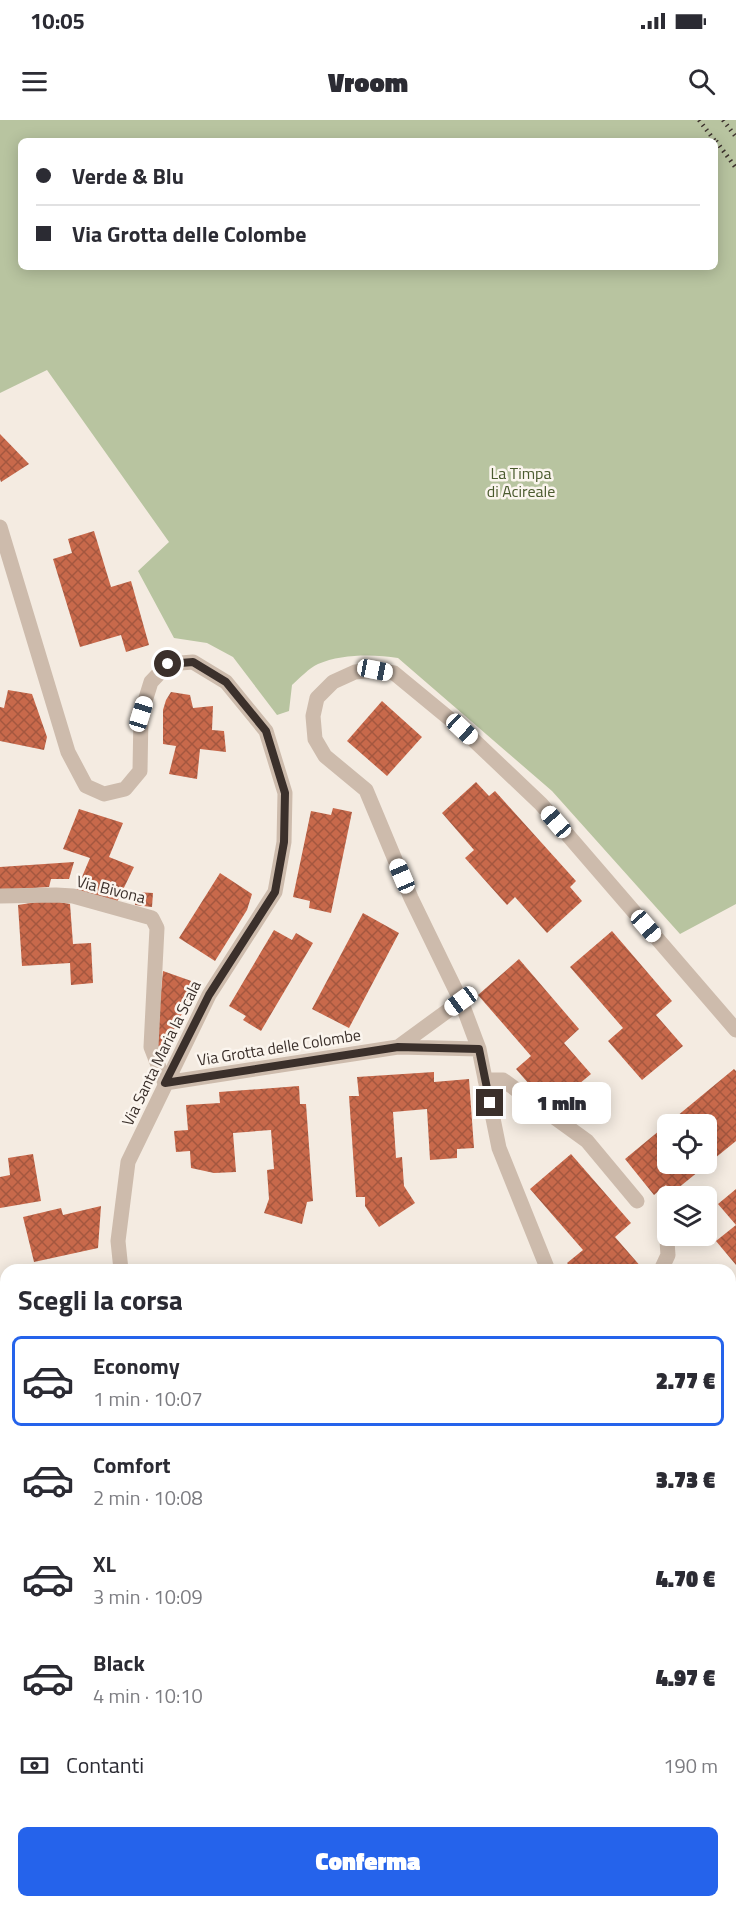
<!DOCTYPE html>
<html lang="it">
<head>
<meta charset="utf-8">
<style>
  body { margin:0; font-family:"Titillium Web",sans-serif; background:#f7f7f7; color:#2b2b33; height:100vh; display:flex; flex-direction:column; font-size:22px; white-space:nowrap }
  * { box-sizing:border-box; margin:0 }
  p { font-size:20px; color:#7c7c81 }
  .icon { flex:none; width:33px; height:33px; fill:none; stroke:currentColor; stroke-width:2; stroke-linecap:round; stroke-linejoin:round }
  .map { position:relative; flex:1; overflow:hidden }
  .panel { position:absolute; left:0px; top:1144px; width:736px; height:644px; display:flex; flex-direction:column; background:#fff; border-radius:18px 18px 0 0; box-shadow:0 3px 15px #0003 }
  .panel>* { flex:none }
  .guide { position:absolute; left:18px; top:18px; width:700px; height:132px; border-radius:9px; box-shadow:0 3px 15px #0003; display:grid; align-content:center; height:132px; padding:0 18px; background:#fff }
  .fabs { position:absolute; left:657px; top:994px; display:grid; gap:12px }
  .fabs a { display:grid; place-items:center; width:60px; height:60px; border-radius:9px; background:#fff; box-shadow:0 3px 15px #0003; font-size:30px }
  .end { position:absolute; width:27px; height:27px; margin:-14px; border:8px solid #3b302b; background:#fff; box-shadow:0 0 0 3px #fff }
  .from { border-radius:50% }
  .bubble { position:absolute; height:42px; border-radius:9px; background:#fff; box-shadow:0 3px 15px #0003; font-size:20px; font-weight:800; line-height:42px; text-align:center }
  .car { position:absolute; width:18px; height:36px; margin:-18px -9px; border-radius:8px; box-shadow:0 0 4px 2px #0007; background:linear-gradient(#fff 24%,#345 0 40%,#fff 0 76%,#345 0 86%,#fff 0) }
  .guide b { display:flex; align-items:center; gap:21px; height:57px; font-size:22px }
  .guide b+b { border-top:2px solid #e1e1e2 }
  .guide i { width:15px; height:15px; background:#2b2b33 }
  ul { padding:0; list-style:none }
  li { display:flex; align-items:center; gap:18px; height:90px; margin:0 12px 9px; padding:0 6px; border:3px solid transparent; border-radius:9px }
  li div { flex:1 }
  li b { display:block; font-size:22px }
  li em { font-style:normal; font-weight:800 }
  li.current { border-color:#2563eb }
  li>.icon { width:54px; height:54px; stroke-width:1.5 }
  h2 { padding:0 18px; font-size:27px; line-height:72px }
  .pay { display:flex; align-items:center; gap:15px; height:66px; padding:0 18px; font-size:22px }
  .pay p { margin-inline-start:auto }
  .button { display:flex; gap:12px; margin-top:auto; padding:12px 18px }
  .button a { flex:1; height:69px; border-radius:9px; background:#2563eb; color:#fff; font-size:24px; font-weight:800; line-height:69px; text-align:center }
  .status { display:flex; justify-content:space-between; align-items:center; height:42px; padding:0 30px; background:#fff; direction:ltr }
  .status svg { height:16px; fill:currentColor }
  header { display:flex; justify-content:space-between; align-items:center; height:78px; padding:0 18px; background:#fff; font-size:27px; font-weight:800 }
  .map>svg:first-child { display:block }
  .green { fill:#b8c4a0; fill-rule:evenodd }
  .building { fill:url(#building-cross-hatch); fill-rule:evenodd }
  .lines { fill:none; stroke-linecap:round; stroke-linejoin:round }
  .path { stroke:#b9a596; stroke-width:4; stroke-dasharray:3 3; stroke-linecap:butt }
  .pedestrian { stroke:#cdbbac; stroke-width:15 }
  .minor { stroke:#cdbbac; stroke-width:15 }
  .rail { stroke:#3b302b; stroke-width:4.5; stroke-dasharray:1.5 4.5; stroke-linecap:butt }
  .route { stroke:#3b302b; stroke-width:8 }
  .labels { text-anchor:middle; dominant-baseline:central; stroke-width:5; stroke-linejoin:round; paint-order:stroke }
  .park-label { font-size:16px; fill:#4a5a2e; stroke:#fbf5ee }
  .street-label { font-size:16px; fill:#3b302b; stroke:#fbf5ee }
</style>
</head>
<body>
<div class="status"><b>10:05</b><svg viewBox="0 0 49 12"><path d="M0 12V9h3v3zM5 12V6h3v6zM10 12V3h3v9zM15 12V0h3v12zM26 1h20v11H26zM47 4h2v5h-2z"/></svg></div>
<header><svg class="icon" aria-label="menu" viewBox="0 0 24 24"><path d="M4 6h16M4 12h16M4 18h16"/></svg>Vroom<svg class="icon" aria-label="search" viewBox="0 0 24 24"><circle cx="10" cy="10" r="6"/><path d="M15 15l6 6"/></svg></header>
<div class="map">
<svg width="736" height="1787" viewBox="0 0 736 1787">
  <defs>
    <pattern id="building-cross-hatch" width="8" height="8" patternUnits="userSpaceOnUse" patternTransform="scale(1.5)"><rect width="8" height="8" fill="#c8694b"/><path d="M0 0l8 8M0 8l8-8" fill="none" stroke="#a4573f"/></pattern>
  </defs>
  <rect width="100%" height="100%" fill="#f4ebe1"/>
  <path class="green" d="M 0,0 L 736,0 L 736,784 L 680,814 L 552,671 L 398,538 C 374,534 341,534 318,544 C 309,548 300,558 292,565 L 289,591 L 277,595 L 233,537 L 207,523 L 174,518 L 138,451 L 169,422 L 47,250 L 0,273 ZM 21,21 L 716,21 L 716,147 L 21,147 Z
    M 736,1348 L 736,1787 L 667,1787 L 667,1782 L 730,1782 L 730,1353 Z"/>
  <path class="building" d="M 0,314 L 29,344 L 1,362 L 0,359 Z
    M 94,411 L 111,467 L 131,461 L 149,525 L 126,532 L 121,515 L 80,527 L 53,439 L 72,433 L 68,419 Z
    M 8,570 L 32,574 L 47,617 L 44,630 L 0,621 L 0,587 L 4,588 Z
    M 171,572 L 190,575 L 193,588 L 213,586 L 212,610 L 224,611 L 226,632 L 200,629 L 197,659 L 169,654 L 176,626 L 163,624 L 163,590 L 166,580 Z
    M 382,581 L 422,617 L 387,656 L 347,621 Z
    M 476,662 L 489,676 L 495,671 L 576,761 L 570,767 L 582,781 L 547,813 L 515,777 L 507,785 L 465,738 L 474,730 L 442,693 Z
    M 333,688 L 352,692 L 331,793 L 309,788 L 310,781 L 293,777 L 311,691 L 331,695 Z
    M 79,689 L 123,703 L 109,737 L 134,747 L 117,782 L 76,771 L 90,738 L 63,729 Z
    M 74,742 L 69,759 L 51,759 L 49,767 L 0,770 L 0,747 Z
    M 220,753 L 252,774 L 247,790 L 215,841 L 179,818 Z
    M 136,772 L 153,773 L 152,787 L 135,785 Z
    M 49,780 L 70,784 L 73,824 L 91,823 L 93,863 L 71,865 L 70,843 L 22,846 L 18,785 Z
    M 363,793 L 399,813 L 349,908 L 312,889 Z
    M 274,810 L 292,820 L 296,813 L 313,823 L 261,911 L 243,900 L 246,896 L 229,886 Z
    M 612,811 L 672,881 L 656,895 L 683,926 L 642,960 L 608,921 L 623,908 L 570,847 Z
    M 519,839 L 579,909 L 564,923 L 591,954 L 550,988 L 516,949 L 531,936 L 478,875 Z
    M 163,851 L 197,863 L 164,930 L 156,925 Z
    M 734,949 L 736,951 L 736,1021 L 672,1073 L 666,1065 L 654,1075 L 625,1039 ZM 668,1005 L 706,1005 L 706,1044 L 668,1044 Z
    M 434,952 L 434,962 L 469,959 L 474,1028 L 457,1029 L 457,1038 L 430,1040 L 427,989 L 393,992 L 396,1038 L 402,1037 L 404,1066 L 415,1083 L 379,1107 L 365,1086 L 365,1077 L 356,1077 L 349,976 L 359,976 L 357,957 Z
    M 299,966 L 300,984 L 306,984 L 313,1081 L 307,1082 L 302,1104 L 264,1093 L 269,1079 L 267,1050 L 274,1049 L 271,1010 L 233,1013 L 236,1052 L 214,1053 L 191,1048 L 190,1031 L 176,1032 L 174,1011 L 188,1010 L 186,985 L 220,983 L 219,972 Z
    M 33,1034 L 41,1081 L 0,1088 L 0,1057 L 10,1055 L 8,1038 Z
    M 571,1034 L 631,1103 L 615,1117 L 642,1148 L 639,1150 L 574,1150 L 567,1143 L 583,1130 L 530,1069 Z
    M 736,1069 L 736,1105 L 718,1084 Z
    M 101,1086 L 98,1128 L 34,1142 L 23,1097 L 61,1088 L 63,1095 Z
    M 736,1105 L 736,1145 L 716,1121 Z
    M 736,1197 L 736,1252 L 730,1237 L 730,1199 Z"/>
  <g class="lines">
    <path class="path" d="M 0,1271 L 6,1271"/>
    <path class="pedestrian" d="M 0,776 L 56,775 L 73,776 L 152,798 L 157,808 L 151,927 L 165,963
      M 730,1339 L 736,1335
      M 656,1782 L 656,1787"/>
    <path class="minor" d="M 0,407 L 68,632 L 86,666 L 104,674 L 125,669 L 140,651 L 141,594 L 151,562 L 168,544 L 193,542 L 226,562 L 266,611 L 285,673 L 284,722 L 275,772 L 209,875 L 128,1042 L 118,1121 L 121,1150
      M 398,927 L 461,881
      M 485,960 L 503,960 L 587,1021 L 637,1081
      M 165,963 L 398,927 L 479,929
      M 548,1150 L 499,1028 L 479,929 L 461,881 L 411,778 L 366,670 L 325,636 L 315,619 L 313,596 L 317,578 L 333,562 L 355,552 L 375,550 L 394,553 L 462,609 L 541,684 L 736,910
      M 661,1150 L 668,1135 L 665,1094 L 668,1091
      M 730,1275 L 736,1268
      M 233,1782 L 235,1787"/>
    <path class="rail" d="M 699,0 L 715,21
      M 723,0 L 736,17
      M 716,21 L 736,48"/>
  </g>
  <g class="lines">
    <path class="route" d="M 168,544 L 193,542 L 226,562 L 266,611 L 285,673 L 284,722 L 275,772 L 209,875 L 165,963 L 398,927 L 479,929 L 490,983"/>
  </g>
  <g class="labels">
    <g class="park-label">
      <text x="521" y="353">La Timpa<tspan x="521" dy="18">di Acireale</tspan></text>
    </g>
    <g class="street-label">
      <text transform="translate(111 769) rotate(14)">Via Bivona</text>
      <text transform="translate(279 927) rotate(-9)">Via Grotta delle Colombe</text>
      <text transform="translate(161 933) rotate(-64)">Via Santa Maria la Scala</text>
    </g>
  </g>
</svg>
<div class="fabs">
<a><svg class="icon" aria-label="locate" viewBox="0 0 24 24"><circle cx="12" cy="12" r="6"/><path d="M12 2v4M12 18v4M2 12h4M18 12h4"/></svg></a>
<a><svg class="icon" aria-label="layers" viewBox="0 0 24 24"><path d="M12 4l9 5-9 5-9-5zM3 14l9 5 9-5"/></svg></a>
</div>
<i class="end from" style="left:168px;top:544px"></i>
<i class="end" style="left:490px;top:983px"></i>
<div class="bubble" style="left:512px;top:962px;width:99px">1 min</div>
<i class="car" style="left:375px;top:550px;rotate:101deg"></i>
<i class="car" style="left:141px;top:594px;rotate:17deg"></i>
<i class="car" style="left:462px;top:609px;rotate:133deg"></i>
<i class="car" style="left:556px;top:702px;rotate:319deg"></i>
<i class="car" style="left:402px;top:756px;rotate:337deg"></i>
<i class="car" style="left:646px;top:806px;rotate:139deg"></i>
<i class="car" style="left:461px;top:881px;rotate:234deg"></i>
<div class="guide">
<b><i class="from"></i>Verde &amp; Blu</b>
<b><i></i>Via Grotta delle Colombe</b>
</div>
<section class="panel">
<h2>Scegli la corsa</h2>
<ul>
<li class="current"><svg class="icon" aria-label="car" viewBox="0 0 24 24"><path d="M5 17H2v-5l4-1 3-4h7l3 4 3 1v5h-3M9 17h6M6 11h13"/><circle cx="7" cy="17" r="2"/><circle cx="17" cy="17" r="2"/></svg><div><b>Economy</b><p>1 min · 10:07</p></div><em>2.77 €</em></li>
<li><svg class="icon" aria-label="car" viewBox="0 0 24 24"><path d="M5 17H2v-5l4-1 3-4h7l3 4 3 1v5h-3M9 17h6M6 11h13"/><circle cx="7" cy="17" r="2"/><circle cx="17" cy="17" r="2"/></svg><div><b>Comfort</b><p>2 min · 10:08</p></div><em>3.73 €</em></li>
<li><svg class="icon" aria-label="car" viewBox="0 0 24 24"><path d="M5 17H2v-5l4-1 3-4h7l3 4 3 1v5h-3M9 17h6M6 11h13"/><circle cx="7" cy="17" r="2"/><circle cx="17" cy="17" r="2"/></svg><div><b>XL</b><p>3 min · 10:09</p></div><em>4.70 €</em></li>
<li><svg class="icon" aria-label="car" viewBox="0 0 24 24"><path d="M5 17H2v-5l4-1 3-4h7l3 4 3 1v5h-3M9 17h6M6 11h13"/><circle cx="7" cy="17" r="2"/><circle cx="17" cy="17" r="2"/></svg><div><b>Black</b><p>4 min · 10:10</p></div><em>4.97 €</em></li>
</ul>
<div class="pay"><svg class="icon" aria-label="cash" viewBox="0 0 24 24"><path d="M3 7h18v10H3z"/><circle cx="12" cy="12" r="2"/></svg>Contanti<p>190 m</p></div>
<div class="button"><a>Conferma</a></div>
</section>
</div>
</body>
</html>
